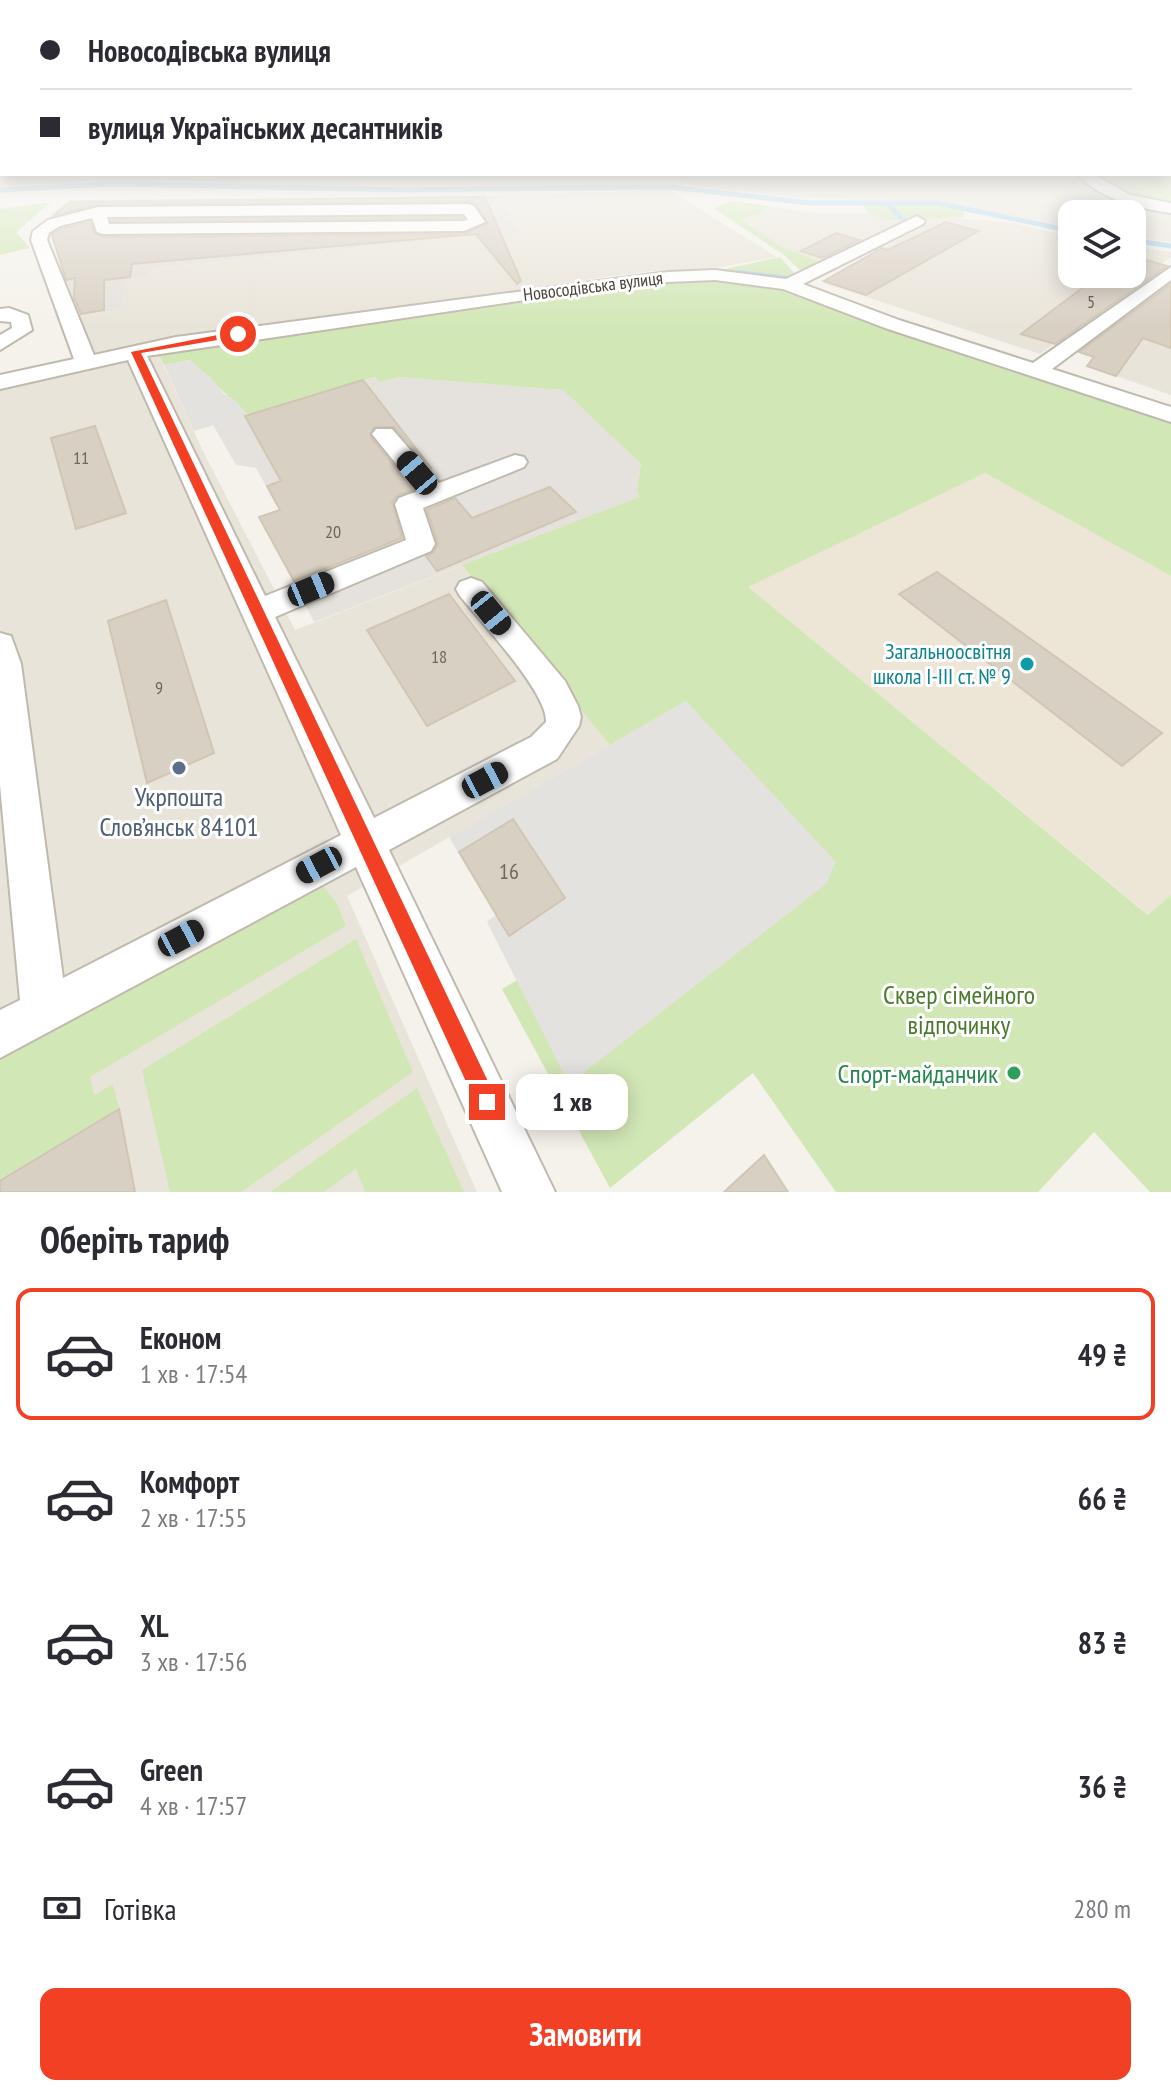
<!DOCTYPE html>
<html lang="uk">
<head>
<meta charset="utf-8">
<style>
  body { margin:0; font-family:"PT Sans Narrow",sans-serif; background:#f7f7f7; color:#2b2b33; height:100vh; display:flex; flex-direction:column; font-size:30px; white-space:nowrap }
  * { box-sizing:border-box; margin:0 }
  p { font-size:26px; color:#7c7c81 }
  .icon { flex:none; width:44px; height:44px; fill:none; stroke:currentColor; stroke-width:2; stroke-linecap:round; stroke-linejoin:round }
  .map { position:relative; height:1192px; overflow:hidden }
  .details { display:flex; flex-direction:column; background:#fff; flex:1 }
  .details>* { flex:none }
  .guide { position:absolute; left:0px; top:0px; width:1172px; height:176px; box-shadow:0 4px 20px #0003; display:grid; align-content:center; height:176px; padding:0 40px; background:#fff }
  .fabs { position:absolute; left:1058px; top:200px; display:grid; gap:16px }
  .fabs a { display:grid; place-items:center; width:88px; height:88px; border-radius:16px; background:#fff; box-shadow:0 4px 20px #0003; font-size:40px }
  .end { position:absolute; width:36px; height:36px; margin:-18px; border:10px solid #f24025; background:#fff; box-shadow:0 0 0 4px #fff }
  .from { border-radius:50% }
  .bubble { position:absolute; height:56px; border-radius:16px; background:#fff; box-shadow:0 4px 20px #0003; font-size:26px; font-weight:700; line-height:56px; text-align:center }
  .car { position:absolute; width:24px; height:48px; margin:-24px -12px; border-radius:10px; box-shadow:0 0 6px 2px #0007; background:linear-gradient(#222 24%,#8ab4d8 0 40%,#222 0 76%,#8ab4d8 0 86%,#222 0) }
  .guide b { display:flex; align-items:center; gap:28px; height:76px; font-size:30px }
  .guide b+b { border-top:2px solid #e1e1e2 }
  .guide i { width:20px; height:20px; background:#2b2b33 }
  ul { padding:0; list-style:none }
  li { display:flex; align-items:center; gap:24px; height:132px; margin:0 16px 12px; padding:0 24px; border:4px solid transparent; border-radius:16px }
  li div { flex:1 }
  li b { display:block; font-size:30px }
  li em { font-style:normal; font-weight:700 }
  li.active { border-color:#f24025 }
  li>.icon { width:72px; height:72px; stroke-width:1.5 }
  h2 { padding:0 40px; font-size:36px; line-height:96px }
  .pay { display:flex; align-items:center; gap:20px; height:88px; padding:0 40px; font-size:30px }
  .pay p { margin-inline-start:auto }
  .button { display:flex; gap:16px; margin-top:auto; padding:16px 40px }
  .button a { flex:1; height:92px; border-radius:16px; background:#f24025; color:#fff; font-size:32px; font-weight:700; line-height:92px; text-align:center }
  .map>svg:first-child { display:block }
  .residential { fill:#e9e4d9 }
  .industrial { fill:#e5e1dc }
  .education { fill:#ede6d6 }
  .green { fill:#d2e7b6 }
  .parking { fill:#e4e2df }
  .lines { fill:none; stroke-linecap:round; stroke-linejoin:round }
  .stream-far1 { stroke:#aad4ef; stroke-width:5 }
  .stream { stroke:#aad4ef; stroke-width:6 }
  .building { fill:#d9d0c4; stroke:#d1c5b4; stroke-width:2 }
  .minor-casing { stroke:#c0b9ae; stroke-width:4 }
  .minor { fill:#fff; fill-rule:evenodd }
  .route { fill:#f24025 }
  .culture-dot { fill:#0f9aa8; stroke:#fff; stroke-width:3 }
  .service-dot { fill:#5c6f8a; stroke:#fff; stroke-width:3 }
  .leisure-dot { fill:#2e9e5b; stroke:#fff; stroke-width:3 }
  .labels { text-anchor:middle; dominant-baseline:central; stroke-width:6; stroke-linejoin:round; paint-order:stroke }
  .far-street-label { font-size:18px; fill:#494239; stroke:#fff }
  .number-label { font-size:18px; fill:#6d665c }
  .culture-label { font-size:22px; fill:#0d838f; stroke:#fff; text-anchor:end }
  .near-number-label { font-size:22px; fill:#6d665c }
  .near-service-label { font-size:26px; fill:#4e5e75; stroke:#fff }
  .near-park-label { font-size:26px; fill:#4b7a2d; stroke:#fff }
  .near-leisure-label { font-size:26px; fill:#27864d; stroke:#fff; text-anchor:end }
</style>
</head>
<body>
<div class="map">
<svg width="1171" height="1192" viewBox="0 0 1171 1192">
  <rect width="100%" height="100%" fill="#f5f2eb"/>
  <path class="residential" d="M 0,161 L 2,174 L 652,174 L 652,180 L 93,181 L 0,186 Z
    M 666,174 L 1077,174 L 1114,206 L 1171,212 L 1171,242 L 1132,237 L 1132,214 L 1072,214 L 1072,227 L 931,201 L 805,198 L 699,187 Z
    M 669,190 L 777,257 L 686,273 L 675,270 L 650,271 L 427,302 L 154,345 L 204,453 L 295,630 L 639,497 L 805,632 L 347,896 L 477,1192 L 0,1192 L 0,383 L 86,362 L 71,319 L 121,309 L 129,279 L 148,276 L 152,268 L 517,232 L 498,196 Z
    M 769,206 L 815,213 L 869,213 L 886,220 L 931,216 L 1014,223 L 1072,237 L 1072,274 L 1132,274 L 1132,246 L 1171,252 L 1171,257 L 1040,354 L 821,282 L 926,224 L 904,222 L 821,262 L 782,247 L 740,218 L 759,214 Z
    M 1171,295 L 1171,395 L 1087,366 L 1101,349 Z"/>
  <path class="industrial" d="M 498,196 L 518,232 L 152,268 L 148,276 L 129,279 L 121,309 L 79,317 L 45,220 L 70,200 Z
    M 376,377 L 380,382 L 399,377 L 563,390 L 641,464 L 637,490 L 639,497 L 314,622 L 259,517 L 279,509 L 256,468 L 236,465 L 213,425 Z"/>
  <path class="education" d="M 985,473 L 1171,576 L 1171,895 L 1149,915 L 745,585 Z"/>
  <path class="green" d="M 1171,161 L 1171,206 L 1131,199 L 1091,174 L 1170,174 Z
    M 733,201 L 769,206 L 759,214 L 741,219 L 782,247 L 821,262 L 802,272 L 784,255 L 713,208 Z
    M 51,202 L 16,232 L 30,248 L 0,255 L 0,209 Z
    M 861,203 L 938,203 L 963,208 L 964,217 L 886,220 L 869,213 Z
    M 780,257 L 797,276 L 788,280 L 712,272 Z
    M 723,280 L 790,290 L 854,316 L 1171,422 L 1171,576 L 985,473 L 748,587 L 1148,915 L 1171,895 L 1171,1192 L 1150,1192 L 1094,1132 L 1038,1192 L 836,1192 L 753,1073 L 610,1188 L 502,989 L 517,980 L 569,1083 L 686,701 L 610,745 L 462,565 L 639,497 L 637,490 L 641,464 L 563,390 L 399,377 L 380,382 L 375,377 L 248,415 L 190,360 L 164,365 L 159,356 C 261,336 365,323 468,309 C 552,297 637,282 723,280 Z
    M 319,881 L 337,904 L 346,926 L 90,1077 L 94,1095 L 113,1084 L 119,1109 L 0,1181 L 0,1053 Z
    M 356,939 L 413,1072 L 241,1192 L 170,1192 L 142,1070 Z
    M 417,1088 L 464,1192 L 365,1192 L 356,1169 L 324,1192 L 270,1192 Z"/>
  <path class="parking" d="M 190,360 L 212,379 L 224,394 L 235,400 L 248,415 L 194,431 L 164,365 Z
    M 686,701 L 836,862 L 826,884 L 569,1084 L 487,922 L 496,915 L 449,837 Z"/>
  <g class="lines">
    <path class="stream-far1" d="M 0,190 L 113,184 L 404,190 L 669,187 L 809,203 L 938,203 L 1072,231
      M 887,203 L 905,222 L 896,227
      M 1132,240 L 1171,246"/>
    <path class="stream" d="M 738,273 L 790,279"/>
  </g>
  <path class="building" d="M 485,197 L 521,281 L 517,284 L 476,234 L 132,264 L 130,277 L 104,280 L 104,310 L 81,314 L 74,297 L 75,278 L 66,280 L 52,235 L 61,229 L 90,222 L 94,233 L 103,237 L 464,234 L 488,223 L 476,204 L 469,201 L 98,204 L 53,216 L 70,202 Z
    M 463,218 L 111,221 L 111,220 L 462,217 Z
    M 946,222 L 978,231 L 866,295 L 824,281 L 882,248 L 888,250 Z
    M 836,233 L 859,240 L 822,258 L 801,251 Z
    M 1132,256 L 1167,266 L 1055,344 L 1021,334 L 1101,274 L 1132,274 Z
    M 1171,284 L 1171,348 L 1143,338 L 1116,376 L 1087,366 L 1094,357 L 1079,352 Z
    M 363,380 L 432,469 L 394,427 L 374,427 L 370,436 L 413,490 L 398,495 L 392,502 L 402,538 L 294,581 L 259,517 L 280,510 L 267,486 L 281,481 L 245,416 Z
    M 95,426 L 126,513 L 76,529 L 51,438 Z
    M 550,487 L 576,512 L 437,571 L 426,556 L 434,552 L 438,543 L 427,510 L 455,498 L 472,518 Z
    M 937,572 L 1162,733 L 1122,766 L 899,594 Z
    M 449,594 L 515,681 L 427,726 L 367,630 Z
    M 166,600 L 214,753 L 147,783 L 108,621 Z
    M 513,819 L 565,898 L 509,936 L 459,852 Z
    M 119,1109 L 135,1192 L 0,1192 L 0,1181 Z
    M 764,1155 L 788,1192 L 724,1192 Z"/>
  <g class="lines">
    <defs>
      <path id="minor" d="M 1077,174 L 1093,174 L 1130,195 L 1171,203 L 1171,213 C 1137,208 1101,200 1077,174 Z
        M 469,204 L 474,206 L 485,222 L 464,231 L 103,234 L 97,232 L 92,218 L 60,226 L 49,233 L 47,240 L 94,355 L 176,337 L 668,272 L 715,270 L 786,279 L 917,216 L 925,221 L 923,224 L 803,284 L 899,320 L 1033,363 L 1171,267 L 1171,280 L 1052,369 L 1171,407 L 1171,422 L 885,328 L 783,289 L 715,280 L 668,282 L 566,294 L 147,356 L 265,596 L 406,540 L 395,504 L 399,498 L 418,491 L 372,434 L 376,429 L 392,429 L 439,483 L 515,455 L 524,457 L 527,462 L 524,467 L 423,508 L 435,544 L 431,551 L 275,617 L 374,818 L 531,737 L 546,722 C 548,693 480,621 460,596 L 456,589 L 460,582 L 471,578 L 482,582 L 565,681 L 578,706 L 581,717 L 579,726 L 557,759 L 389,850 L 555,1192 L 502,1192 L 356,867 L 0,1058 L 0,1010 L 20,1000 L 0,785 L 0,633 L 11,636 L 21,664 L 63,978 L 341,835 L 128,360 L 0,389 L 0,375 L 74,359 L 31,240 L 33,231 L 48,220 L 98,207 ZM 464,214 L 468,220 L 463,221 L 109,224 L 107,217 Z
        M 9,308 L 28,315 L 32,330 L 0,350 L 0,335 L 12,328 L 11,322 L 0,321 L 0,309 Z"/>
    </defs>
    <use href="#minor" class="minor-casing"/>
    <use href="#minor" class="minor"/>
  </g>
  <linearGradient id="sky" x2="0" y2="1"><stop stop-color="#8fc1eb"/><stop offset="0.49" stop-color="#faf9f6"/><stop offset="1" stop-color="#faf9f6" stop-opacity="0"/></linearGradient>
  <rect width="1171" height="328" fill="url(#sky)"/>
  <path class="route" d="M 238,331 L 241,336 L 141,353 L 494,1094 L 497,1102 L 494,1110 L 487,1113 L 479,1110 L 131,352 Z"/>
  <circle class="culture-dot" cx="1027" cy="664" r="8"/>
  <circle class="service-dot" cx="179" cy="768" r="8"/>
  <circle class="leisure-dot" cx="1014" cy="1073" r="8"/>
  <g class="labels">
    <g class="far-street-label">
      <text transform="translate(593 286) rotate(-7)">Новосодівська вулиця</text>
    </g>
    <g class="number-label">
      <text x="1091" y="301">5</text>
      <text x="81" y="457">11</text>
      <text x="333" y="531">20</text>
      <text x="439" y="656">18</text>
      <text x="159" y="687">9</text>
    </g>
    <g class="culture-label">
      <text x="1011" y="651">Загальноосвітня<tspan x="1011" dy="25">школа І-ІІІ ст. № 9</tspan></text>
    </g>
    <g class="near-number-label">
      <text x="509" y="871">16</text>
    </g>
    <g class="near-service-label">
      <text x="179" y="796">Укрпошта<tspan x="179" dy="30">Слов’янськ 84101</tspan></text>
    </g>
    <g class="near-park-label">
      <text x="959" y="994">Сквер сімейного<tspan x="959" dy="30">відпочинку</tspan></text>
    </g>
    <g class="near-leisure-label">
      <text x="998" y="1073">Спорт-майданчик</text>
    </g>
  </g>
</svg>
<div class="fabs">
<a><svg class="icon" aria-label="layers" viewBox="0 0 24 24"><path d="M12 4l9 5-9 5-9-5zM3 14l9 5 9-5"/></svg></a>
</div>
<i class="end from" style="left:238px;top:334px"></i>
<i class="end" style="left:487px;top:1102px"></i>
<div class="bubble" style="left:516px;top:1074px;width:112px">1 хв</div>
<i class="car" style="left:417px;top:473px;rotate:320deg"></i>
<i class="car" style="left:311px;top:589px;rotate:67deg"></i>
<i class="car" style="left:491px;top:613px;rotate:141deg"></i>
<i class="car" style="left:485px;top:780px;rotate:62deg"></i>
<i class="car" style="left:319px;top:865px;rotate:242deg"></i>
<i class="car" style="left:181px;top:938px;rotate:62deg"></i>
<div class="guide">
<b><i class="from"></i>Новосодівська вулиця</b>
<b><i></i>вулиця Українських десантників</b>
</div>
</div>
<section class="details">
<h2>Оберіть тариф</h2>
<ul>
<li class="active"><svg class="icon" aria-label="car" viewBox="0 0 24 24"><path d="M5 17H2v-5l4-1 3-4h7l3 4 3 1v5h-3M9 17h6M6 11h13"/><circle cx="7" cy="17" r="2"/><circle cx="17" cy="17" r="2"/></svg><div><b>Економ</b><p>1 хв · 17:54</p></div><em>49 ₴</em></li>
<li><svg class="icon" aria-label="car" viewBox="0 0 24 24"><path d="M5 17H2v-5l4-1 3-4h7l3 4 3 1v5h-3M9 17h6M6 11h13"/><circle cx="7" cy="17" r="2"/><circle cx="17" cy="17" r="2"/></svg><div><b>Комфорт</b><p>2 хв · 17:55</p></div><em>66 ₴</em></li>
<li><svg class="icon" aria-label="car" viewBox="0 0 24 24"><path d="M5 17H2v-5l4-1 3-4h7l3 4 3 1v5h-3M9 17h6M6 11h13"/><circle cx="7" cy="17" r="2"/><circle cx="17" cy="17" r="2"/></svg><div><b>XL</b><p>3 хв · 17:56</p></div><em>83 ₴</em></li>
<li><svg class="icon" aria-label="car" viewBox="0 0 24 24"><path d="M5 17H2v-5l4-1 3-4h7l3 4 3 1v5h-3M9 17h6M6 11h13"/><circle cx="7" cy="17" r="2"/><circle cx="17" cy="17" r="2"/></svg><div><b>Green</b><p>4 хв · 17:57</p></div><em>36 ₴</em></li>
</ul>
<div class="pay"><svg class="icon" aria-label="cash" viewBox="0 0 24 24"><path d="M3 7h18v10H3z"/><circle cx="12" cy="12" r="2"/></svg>Готівка<p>280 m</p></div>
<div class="button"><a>Замовити</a></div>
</section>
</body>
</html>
